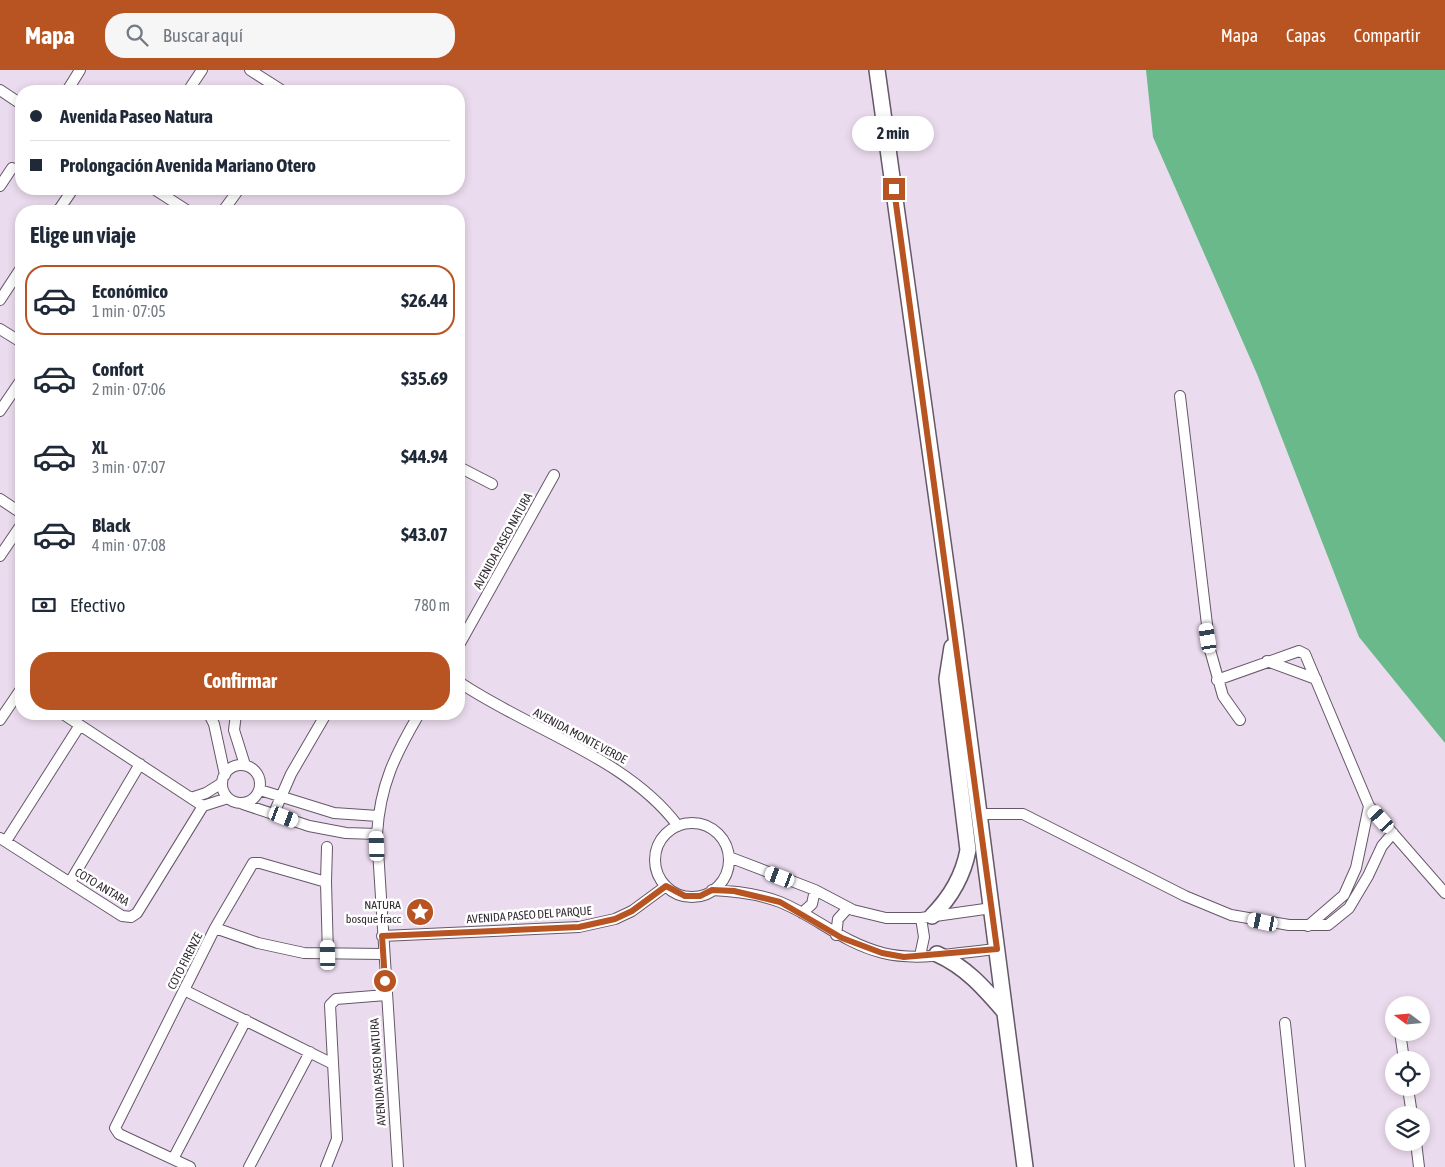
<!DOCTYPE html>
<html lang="es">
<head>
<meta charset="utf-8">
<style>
  body { margin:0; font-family:"Asap Condensed",sans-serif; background:#f6f6f7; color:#1f2937; height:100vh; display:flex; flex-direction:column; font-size:19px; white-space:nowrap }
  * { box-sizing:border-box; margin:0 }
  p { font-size:16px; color:#747a83 }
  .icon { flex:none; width:28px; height:28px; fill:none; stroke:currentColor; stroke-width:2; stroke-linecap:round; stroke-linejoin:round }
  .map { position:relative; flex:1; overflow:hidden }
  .panel { position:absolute; left:15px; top:135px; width:450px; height:515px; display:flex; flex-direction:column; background:#fff; border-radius:20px; box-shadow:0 2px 8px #0003 }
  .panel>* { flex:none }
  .hud { position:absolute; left:15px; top:15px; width:450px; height:110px; border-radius:20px; box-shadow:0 2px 8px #0003; display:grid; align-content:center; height:110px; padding:0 15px; background:#fff }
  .needle { width:32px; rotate:286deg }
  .controls { position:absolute; left:1385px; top:926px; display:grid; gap:10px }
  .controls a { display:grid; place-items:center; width:45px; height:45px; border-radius:50%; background:#fff; box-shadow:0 2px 8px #0003; font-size:25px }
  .end { position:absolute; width:22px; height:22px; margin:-11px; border:6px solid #b85322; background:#fff; box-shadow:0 0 0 2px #fff }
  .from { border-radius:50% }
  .bubble { position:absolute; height:35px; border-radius:18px; background:#fff; box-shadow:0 2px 8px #0003; font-size:16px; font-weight:700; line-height:35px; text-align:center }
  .car { position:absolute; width:15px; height:30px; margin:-15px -8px; border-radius:6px; box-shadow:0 0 4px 1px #0007; background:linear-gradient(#fff 24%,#345 0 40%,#fff 0 76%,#345 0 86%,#fff 0) }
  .hud b { display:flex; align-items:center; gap:18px; height:48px; font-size:19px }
  .hud b+b { border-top:1px solid #e0e1e3 }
  .hud i { width:12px; height:12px; background:#1f2937 }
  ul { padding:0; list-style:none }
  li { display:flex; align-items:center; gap:15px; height:70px; margin:0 10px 8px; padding:0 5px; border:2px solid transparent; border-radius:20px }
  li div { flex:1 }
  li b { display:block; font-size:19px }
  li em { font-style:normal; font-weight:700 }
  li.active { border-color:#b85322 }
  li>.icon { width:45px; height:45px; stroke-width:1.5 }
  h2 { padding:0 15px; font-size:22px; line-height:60px }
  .pay { display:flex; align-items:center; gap:12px; height:55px; padding:0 15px; font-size:19px }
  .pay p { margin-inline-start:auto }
  .primary-button { display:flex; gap:10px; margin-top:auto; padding:10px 15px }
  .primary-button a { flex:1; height:58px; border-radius:20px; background:#b85322; color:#fff; font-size:20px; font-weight:700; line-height:58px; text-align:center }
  header { display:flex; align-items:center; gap:30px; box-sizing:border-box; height:70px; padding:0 25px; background:#b85322; color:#fff }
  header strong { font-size:24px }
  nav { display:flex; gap:28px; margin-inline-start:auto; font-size:18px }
  .search { width:350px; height:45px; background:#f6f6f7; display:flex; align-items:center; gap:12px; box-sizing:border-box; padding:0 18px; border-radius:20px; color:#747a83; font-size:19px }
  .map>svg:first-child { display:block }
  .forest { fill:#69b98a }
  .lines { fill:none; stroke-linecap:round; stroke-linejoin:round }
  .street-casing { stroke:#655868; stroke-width:12 }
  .secondary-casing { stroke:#655868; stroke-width:18 }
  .street { stroke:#fff; stroke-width:10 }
  .secondary { stroke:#fff; stroke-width:15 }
  .route { stroke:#b85322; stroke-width:6 }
  .labels { text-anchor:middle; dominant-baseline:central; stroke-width:5; stroke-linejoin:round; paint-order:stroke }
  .street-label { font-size:12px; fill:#332c34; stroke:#fff }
  .poi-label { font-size:12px; fill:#332c34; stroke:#fff; text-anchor:end }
</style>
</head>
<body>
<header>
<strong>Mapa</strong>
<div class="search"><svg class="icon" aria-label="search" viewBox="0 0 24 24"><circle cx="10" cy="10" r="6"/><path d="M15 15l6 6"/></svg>Buscar aquí</div>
<nav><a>Mapa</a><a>Capas</a><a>Compartir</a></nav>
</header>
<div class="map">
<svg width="1445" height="1097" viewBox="0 0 1445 1097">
  <rect width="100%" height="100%" fill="#ebdbee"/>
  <path class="forest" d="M 1146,0 L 1445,0 L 1445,673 L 1359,567 L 1257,304 L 1153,67 Z"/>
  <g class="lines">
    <defs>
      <path id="street" d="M 250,0 L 283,21
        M 0,20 L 21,34
        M 67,21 L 80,0
        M 188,21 L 202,0
        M 0,116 L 12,98
        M 154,119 L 188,141
        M 58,141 L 73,119
        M 223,141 L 239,119
        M 0,230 L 21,198
        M 0,259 L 21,272
        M 1180,326 L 1210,580 L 1223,626 L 1240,650
        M 0,341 L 21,310
        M 459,397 L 492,414
        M 0,429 L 21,443
        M 0,486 L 21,455
        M 459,575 L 554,405
        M 1267,591 L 1316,609
        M 1217,610 L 1299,581 L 1305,584 L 1369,736 L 1445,823
        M 459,612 C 528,659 628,688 678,756
        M 63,644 L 203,736
        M 209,644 L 214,654 L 225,705
        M 236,644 L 234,660 L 245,695
        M 0,650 L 21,619
        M222 714a19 19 0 1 1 38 0a19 19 0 1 1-38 0Z
        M 260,720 L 334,743 L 378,746
        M 191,728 L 206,723 L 222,713
        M 243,734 L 309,756 L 346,763 L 377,764
        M 203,736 L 228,728
        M 274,743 L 291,704 L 326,644
        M 978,744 L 1023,744 L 1185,826 L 1231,845 L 1289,855 L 1328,855 L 1349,838 L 1368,806 L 1382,776 L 1393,763
        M655 790a37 37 0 1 1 74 0a37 37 0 1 1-74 0Z
        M 0,768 L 122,846 L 131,847 L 137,843 L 203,736
        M 6,771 L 80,655
        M 729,787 L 815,820 L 853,840 L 886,848 L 921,848 L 992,838
        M 70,812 L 140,694
        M 326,812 L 327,777
        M 712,820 C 735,821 759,824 780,832 C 817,847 841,872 883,883 C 919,892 960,882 997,879
        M 802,843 L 812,834 L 815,820
        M 1308,856 L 1344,825 L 1356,798 L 1369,736
        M 215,858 L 258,873 L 304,883 L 383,884
        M 836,865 L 838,849 L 848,838
        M 382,866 L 579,857 L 615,849 L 632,841 L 666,816
        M 920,886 L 924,867 L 921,848
        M 184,920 L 333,994
        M 1285,953 L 1300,1097
        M 1400,962 L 1404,990
        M 1408,1018 L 1412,1045
        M 1416,1072 L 1419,1097
        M 173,1089 L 246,950
        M 190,1097 L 119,1064 L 115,1058 L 215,858 L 253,793 L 260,793 L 326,812 L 328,885
        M 249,1097 L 310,982
        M 326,1097 L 337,1069 L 330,935 L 336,929 L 386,925
        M 398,1097 L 377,764 C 380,715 395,685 419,644"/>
      <path id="secondary" d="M 877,0 L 955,559 L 1025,1097
        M 932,846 C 951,827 963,807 968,780 L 947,609 L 952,577
        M 937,884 C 966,897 984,918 1004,941"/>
    </defs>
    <use href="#street" class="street-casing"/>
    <use href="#secondary" class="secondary-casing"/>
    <use href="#street" class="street"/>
    <use href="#secondary" class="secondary"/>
  </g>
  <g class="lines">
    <path class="route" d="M 385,911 L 382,866 L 579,857 L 615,849 L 632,841 L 666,816 L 685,826 L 700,826 L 712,820 L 734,821 L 780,832 L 842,868 L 882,883 L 904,887 L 997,879 L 894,119"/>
  </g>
  <defs>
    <symbol id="sight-disc" viewBox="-11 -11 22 22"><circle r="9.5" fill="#b85322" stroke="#fff"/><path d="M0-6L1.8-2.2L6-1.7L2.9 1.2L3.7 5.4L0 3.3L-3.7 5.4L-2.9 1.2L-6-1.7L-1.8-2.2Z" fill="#fff"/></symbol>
  </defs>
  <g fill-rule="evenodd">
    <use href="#sight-disc" x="404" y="826" width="32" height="32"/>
  </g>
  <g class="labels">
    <g class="street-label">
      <text transform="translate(503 471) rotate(-61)">AVENIDA PASEO NATURA</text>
      <text transform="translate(580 666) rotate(28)">AVENIDA MONTE VERDE</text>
      <text transform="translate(102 817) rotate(31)">COTO ANTARA</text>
      <text transform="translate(529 845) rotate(-4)">AVENIDA PASEO DEL PARQUE</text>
      <text transform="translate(185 891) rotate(-63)">COTO FIRENZE</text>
      <text transform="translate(378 1002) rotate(-94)">AVENIDA PASEO NATURA</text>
    </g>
    <g class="poi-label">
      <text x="401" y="835">NATURA<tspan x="401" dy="14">bosque fracc</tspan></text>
    </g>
  </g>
</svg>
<div class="controls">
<a><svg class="needle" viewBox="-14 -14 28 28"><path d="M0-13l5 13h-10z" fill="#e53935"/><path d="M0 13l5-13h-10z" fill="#747a83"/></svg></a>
<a><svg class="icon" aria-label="locate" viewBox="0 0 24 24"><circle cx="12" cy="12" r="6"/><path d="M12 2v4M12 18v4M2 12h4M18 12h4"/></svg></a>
<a><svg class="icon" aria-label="layers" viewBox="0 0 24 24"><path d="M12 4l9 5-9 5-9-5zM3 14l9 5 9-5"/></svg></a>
</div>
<i class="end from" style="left:385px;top:911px"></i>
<i class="end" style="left:894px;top:119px"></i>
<div class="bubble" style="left:852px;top:46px;width:82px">2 min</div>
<i class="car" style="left:1208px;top:568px;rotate:351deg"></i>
<i class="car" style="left:284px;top:747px;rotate:111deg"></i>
<i class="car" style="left:1381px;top:749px;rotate:318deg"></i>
<i class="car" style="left:377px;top:776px;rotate:358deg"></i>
<i class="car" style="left:780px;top:807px;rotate:291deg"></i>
<i class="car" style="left:1263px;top:852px;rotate:282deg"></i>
<i class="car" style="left:328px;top:885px;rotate:359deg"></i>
<div class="hud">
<b><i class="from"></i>Avenida Paseo Natura</b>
<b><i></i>Prolongación Avenida Mariano Otero</b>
</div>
<section class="panel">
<h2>Elige un viaje</h2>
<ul>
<li class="active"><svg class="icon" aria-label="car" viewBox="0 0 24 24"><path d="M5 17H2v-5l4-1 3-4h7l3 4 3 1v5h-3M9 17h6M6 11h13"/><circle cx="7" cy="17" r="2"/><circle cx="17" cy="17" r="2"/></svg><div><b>Económico</b><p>1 min · 07:05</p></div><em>$26.44</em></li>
<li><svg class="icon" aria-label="car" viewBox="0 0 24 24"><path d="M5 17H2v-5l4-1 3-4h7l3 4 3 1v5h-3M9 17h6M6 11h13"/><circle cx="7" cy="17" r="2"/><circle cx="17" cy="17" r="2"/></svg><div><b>Confort</b><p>2 min · 07:06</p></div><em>$35.69</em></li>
<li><svg class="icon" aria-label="car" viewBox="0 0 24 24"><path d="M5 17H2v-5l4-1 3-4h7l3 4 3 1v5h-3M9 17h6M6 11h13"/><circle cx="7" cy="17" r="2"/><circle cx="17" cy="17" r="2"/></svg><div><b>XL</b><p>3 min · 07:07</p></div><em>$44.94</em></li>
<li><svg class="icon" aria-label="car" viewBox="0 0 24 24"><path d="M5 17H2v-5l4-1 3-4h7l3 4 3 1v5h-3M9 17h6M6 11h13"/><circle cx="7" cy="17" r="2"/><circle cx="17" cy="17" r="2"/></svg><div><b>Black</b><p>4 min · 07:08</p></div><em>$43.07</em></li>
</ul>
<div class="pay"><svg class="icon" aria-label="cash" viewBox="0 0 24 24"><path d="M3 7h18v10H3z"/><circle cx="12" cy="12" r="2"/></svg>Efectivo<p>780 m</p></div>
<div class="primary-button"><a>Confirmar</a></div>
</section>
</div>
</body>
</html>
